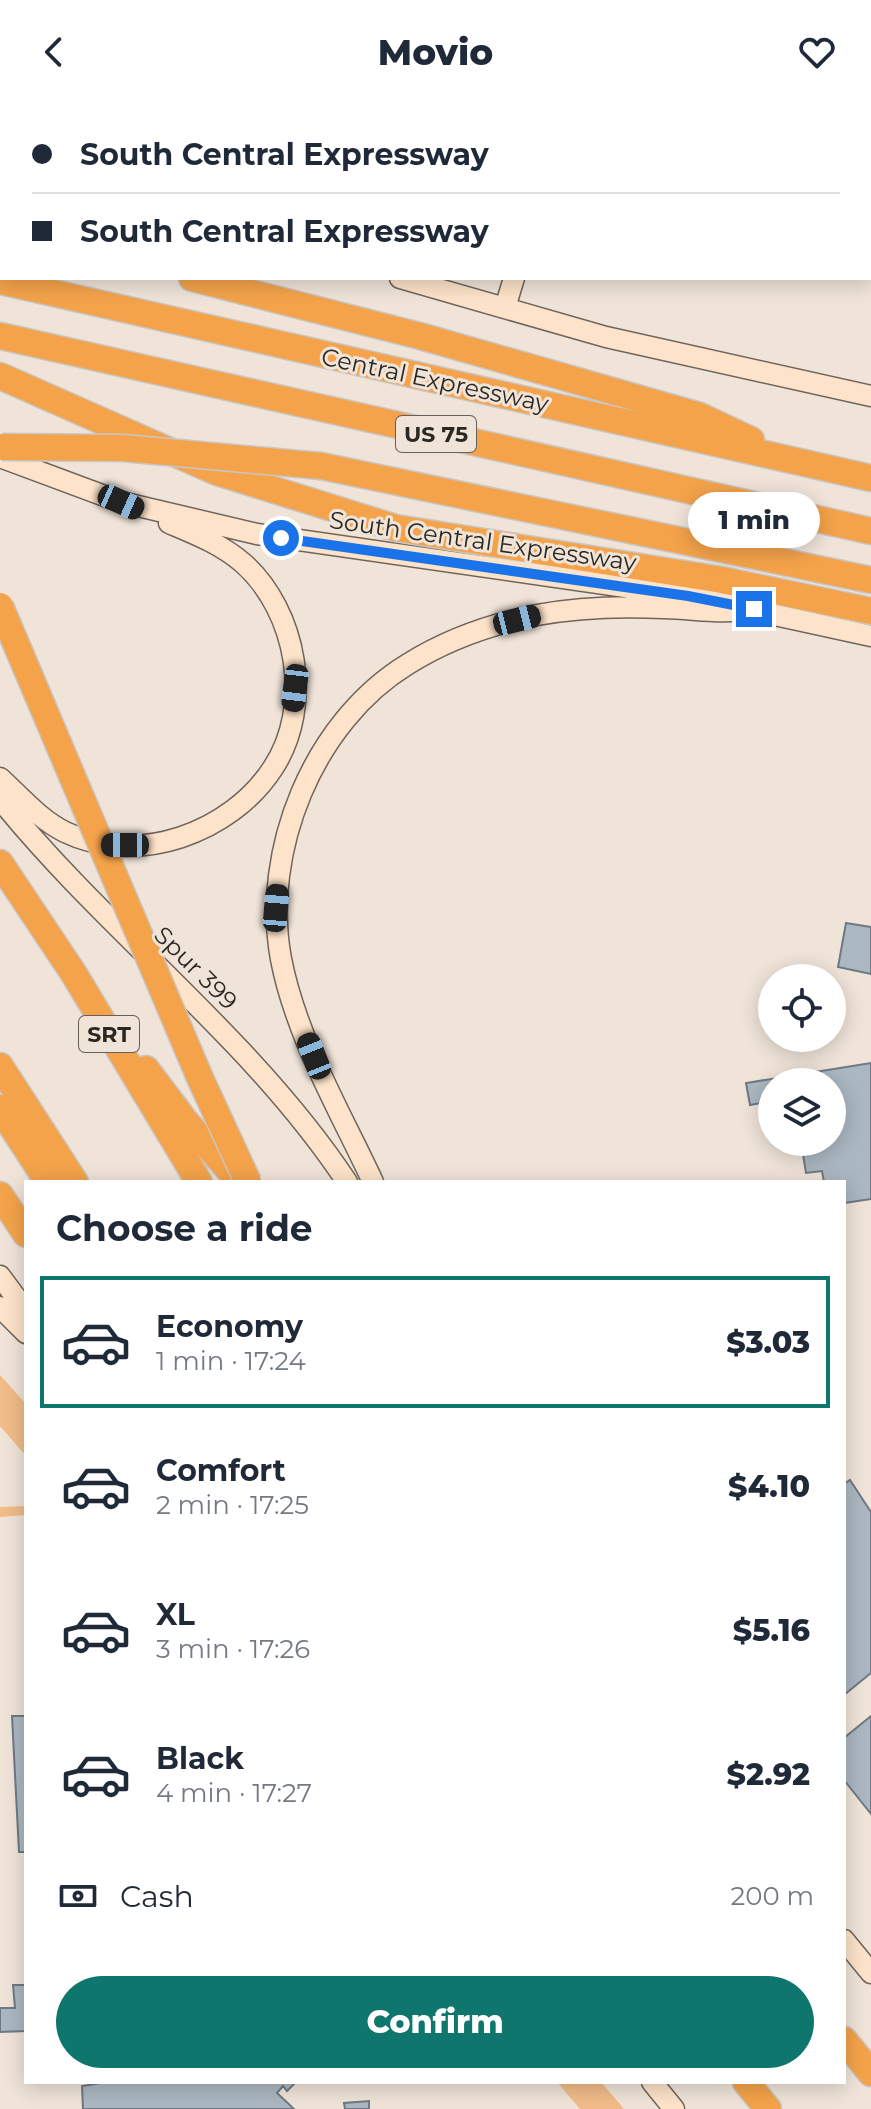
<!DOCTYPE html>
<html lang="en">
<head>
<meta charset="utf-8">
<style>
  body { margin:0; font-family:Montserrat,sans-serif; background:#f2f2f3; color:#1f2937; height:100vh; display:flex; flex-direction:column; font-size:30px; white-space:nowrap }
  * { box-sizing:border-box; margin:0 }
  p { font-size:26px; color:#747a83 }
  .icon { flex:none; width:44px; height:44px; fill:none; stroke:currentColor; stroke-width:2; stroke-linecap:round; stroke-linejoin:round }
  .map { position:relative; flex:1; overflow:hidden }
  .side { position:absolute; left:24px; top:1076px; width:822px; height:904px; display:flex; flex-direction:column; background:#fff; border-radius:0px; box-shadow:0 4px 20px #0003 }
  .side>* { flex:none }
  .top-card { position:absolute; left:0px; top:0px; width:872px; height:176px; box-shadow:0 4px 20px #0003; display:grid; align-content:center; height:176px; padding:0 32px; background:#fff }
  .controls { position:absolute; left:758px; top:860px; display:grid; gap:16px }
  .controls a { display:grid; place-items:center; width:88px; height:88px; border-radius:50%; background:#fff; box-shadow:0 4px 20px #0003; font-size:40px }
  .end { position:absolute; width:36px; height:36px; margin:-18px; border:10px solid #1a73e8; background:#fff; box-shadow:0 0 0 4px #fff }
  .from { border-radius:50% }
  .bubble { position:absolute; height:56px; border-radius:28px; background:#fff; box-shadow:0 4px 20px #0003; font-size:26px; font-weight:800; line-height:56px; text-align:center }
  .car { position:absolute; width:24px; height:48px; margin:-24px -12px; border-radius:10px; box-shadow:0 0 6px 2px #0007; background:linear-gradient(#222 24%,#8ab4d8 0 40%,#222 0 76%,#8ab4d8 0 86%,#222 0) }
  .top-card b { display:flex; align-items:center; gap:28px; height:76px; font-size:30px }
  .top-card b+b { border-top:2px solid #e0e1e3 }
  .top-card i { width:20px; height:20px; background:#1f2937 }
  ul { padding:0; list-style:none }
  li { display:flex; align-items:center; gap:24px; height:132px; margin:0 16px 12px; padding:0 16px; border:4px solid transparent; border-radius:0px }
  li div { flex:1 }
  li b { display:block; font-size:30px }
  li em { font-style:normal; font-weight:800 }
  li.current { border-color:#0f766e }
  li>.icon { width:72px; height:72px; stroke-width:1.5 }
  h2 { padding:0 32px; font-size:36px; line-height:96px }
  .pay { display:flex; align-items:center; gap:20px; height:88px; padding:0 32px; font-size:30px }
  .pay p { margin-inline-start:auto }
  .cta { display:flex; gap:16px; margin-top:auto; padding:16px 32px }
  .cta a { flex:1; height:92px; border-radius:48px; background:#0f766e; color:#fff; font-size:32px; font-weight:800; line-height:92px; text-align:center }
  header { display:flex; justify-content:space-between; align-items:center; height:104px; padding:0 32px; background:#fff; font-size:36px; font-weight:800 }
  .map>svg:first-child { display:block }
  .green { fill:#f1bc89 }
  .building { fill:#abb7c1; stroke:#6e7983; stroke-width:2 }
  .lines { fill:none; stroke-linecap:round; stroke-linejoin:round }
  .secondary-casing { stroke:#6f655c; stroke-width:23 }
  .highway-casing { stroke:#c8c7c6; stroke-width:29 }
  .secondary { stroke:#fce3c9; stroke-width:20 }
  .highway { stroke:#f4a34a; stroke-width:26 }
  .highway-bridge-casing { stroke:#c8c7c6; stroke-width:29; stroke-linecap:butt }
  .highway-bridge { stroke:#f4a34a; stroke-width:26 }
  .route { stroke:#1a73e8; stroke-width:10 }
  .labels { text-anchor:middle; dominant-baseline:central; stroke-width:6; stroke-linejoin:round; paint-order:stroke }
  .shield { fill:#f0e4d9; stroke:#66605a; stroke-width:2 }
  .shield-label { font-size:22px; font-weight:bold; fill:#2b2723 }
  .street-label { font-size:24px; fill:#2b2723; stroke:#f0e4d9 }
</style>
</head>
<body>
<header><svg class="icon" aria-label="back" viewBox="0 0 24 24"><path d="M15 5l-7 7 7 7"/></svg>Movio<svg class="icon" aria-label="heart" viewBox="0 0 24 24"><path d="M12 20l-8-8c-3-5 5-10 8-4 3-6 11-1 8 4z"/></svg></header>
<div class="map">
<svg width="871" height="2005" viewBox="0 0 871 2005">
  <rect width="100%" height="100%" fill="#f0e4d9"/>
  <path class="green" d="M 0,1271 L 26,1300 L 26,1352 L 0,1322 Z
    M 26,1402 L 26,1411 L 0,1413 L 0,1403 Z
    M 557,1978 L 601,1978 L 624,2005 L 580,2005 Z"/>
  <path class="building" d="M 846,819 L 871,823 L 871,870 L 838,863 Z
    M 871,959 L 871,1095 L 844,1099 L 844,1078 L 824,1078 L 822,1067 L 806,1069 L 801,1038 L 832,1038 L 832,978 L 772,978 L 772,997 L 750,1001 L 746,979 Z
    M 850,1376 L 871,1408 L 871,1569 L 844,1591 L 844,1380 Z
    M 12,1612 L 26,1612 L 26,1748 L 19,1748 Z
    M 871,1612 L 871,1710 L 844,1676 L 844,1634 Z
    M 13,1881 L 26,1881 L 26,1927 L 0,1928 L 0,1904 L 15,1904 Z
    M 106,1978 L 296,1978 L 287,1987 L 283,1982 L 277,1989 L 294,2005 L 83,2005 L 82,1982 Z
    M 369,1997 L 369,2005 L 345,2005 L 344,1999 Z"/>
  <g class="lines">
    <defs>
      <path id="secondary" d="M 64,0 L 67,2
        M 569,2 L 569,0
        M 0,86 L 2,86
        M 400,174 L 606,233 L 871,292
        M 505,204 L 514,174
        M 0,353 L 121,398 L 257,430 L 688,492 L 871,532
        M 0,674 C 21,693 39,715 65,728 C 137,763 231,729 273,664 C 314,602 297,507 243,459 C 221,440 195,430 169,419
        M 0,695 C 108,829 251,933 347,1078
        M 373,1078 C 340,1007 296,933 281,855 C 261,747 313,618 408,560 C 448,535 491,520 537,511 C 579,503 622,502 664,504 C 698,505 719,510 754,505
        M 0,1172 L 26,1207
        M 0,1203 L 26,1229
        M 844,1836 L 871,1869
        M 652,1978 L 674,2005"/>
      <path id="highway" d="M 0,105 L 2,106
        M 192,174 L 420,232 L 700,312 L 751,336
        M 0,177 L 871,374
        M 0,232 L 871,427
        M 0,272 L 217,368 L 396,424 L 722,476 L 871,507
        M 321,362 L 871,476
        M 0,759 L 74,870 L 199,1078
        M 0,962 L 75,1078
        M 146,965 L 186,1018 L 240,1078
        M 0,1004 L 48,1078
        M 0,1091 L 26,1130
        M 844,1936 L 871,1969
        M 746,1978 L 768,2005"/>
    </defs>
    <use href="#secondary" class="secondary-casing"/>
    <use href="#highway" class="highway-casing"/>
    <use href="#secondary" class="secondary"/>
    <use href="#highway" class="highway"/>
    <defs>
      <path id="highway-bridge" d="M 2,343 L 123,344 L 321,362
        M 0,502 L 200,974 L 248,1078"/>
    </defs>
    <use href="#highway-bridge" class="highway-bridge-casing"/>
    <use href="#highway-bridge" class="highway-bridge"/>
  </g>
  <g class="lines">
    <path class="route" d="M 281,434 L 688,492 L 754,505"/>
  </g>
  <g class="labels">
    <g class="shield">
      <rect x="396" y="312" width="80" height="36" rx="6"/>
      <rect x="79" y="912" width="60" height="36" rx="6"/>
    </g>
    <g class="shield-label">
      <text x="436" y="330">US 75</text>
      <text x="109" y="930">SRT</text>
    </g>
    <g class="street-label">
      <text transform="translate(435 276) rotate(12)">Central Expressway</text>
      <text transform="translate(483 437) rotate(8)">South Central Expressway</text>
      <text transform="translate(196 864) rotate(45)">Spur 399</text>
    </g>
  </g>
</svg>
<div class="controls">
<a><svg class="icon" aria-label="locate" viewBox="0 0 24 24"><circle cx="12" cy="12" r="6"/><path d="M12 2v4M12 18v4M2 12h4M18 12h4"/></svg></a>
<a><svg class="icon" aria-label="layers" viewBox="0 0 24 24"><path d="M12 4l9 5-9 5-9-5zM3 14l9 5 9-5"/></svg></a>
</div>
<i class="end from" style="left:281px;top:434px"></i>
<i class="end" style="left:754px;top:505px"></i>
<div class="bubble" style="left:688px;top:388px;width:132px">1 min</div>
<i class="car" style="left:121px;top:398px;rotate:114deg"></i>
<i class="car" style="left:517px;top:516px;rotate:76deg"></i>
<i class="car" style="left:295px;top:584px;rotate:187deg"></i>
<i class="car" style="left:125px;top:741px;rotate:270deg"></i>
<i class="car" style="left:276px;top:804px;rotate:5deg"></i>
<i class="car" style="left:314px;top:952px;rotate:338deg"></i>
<div class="top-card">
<b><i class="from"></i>South Central Expressway</b>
<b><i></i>South Central Expressway</b>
</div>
<section class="side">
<h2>Choose a ride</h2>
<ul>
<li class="current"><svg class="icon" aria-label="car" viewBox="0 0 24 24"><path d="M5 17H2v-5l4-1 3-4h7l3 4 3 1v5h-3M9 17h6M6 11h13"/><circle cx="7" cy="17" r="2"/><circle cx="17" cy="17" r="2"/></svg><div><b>Economy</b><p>1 min · 17:24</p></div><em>$3.03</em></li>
<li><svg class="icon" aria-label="car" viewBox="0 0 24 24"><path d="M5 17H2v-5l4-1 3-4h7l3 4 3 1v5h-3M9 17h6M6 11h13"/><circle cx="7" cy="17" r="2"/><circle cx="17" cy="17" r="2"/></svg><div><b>Comfort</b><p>2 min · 17:25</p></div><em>$4.10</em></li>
<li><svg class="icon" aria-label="car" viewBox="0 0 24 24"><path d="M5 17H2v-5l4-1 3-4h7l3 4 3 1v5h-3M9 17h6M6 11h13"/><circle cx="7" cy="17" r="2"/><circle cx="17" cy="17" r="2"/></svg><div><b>XL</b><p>3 min · 17:26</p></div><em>$5.16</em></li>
<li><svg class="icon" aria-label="car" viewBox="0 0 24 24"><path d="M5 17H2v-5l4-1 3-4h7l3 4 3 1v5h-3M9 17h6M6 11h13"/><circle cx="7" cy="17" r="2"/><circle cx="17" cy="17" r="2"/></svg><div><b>Black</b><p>4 min · 17:27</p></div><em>$2.92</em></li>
</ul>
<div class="pay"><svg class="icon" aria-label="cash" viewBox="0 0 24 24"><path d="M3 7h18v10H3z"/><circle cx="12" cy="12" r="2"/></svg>Cash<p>200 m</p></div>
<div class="cta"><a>Confirm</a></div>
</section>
</div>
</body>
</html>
